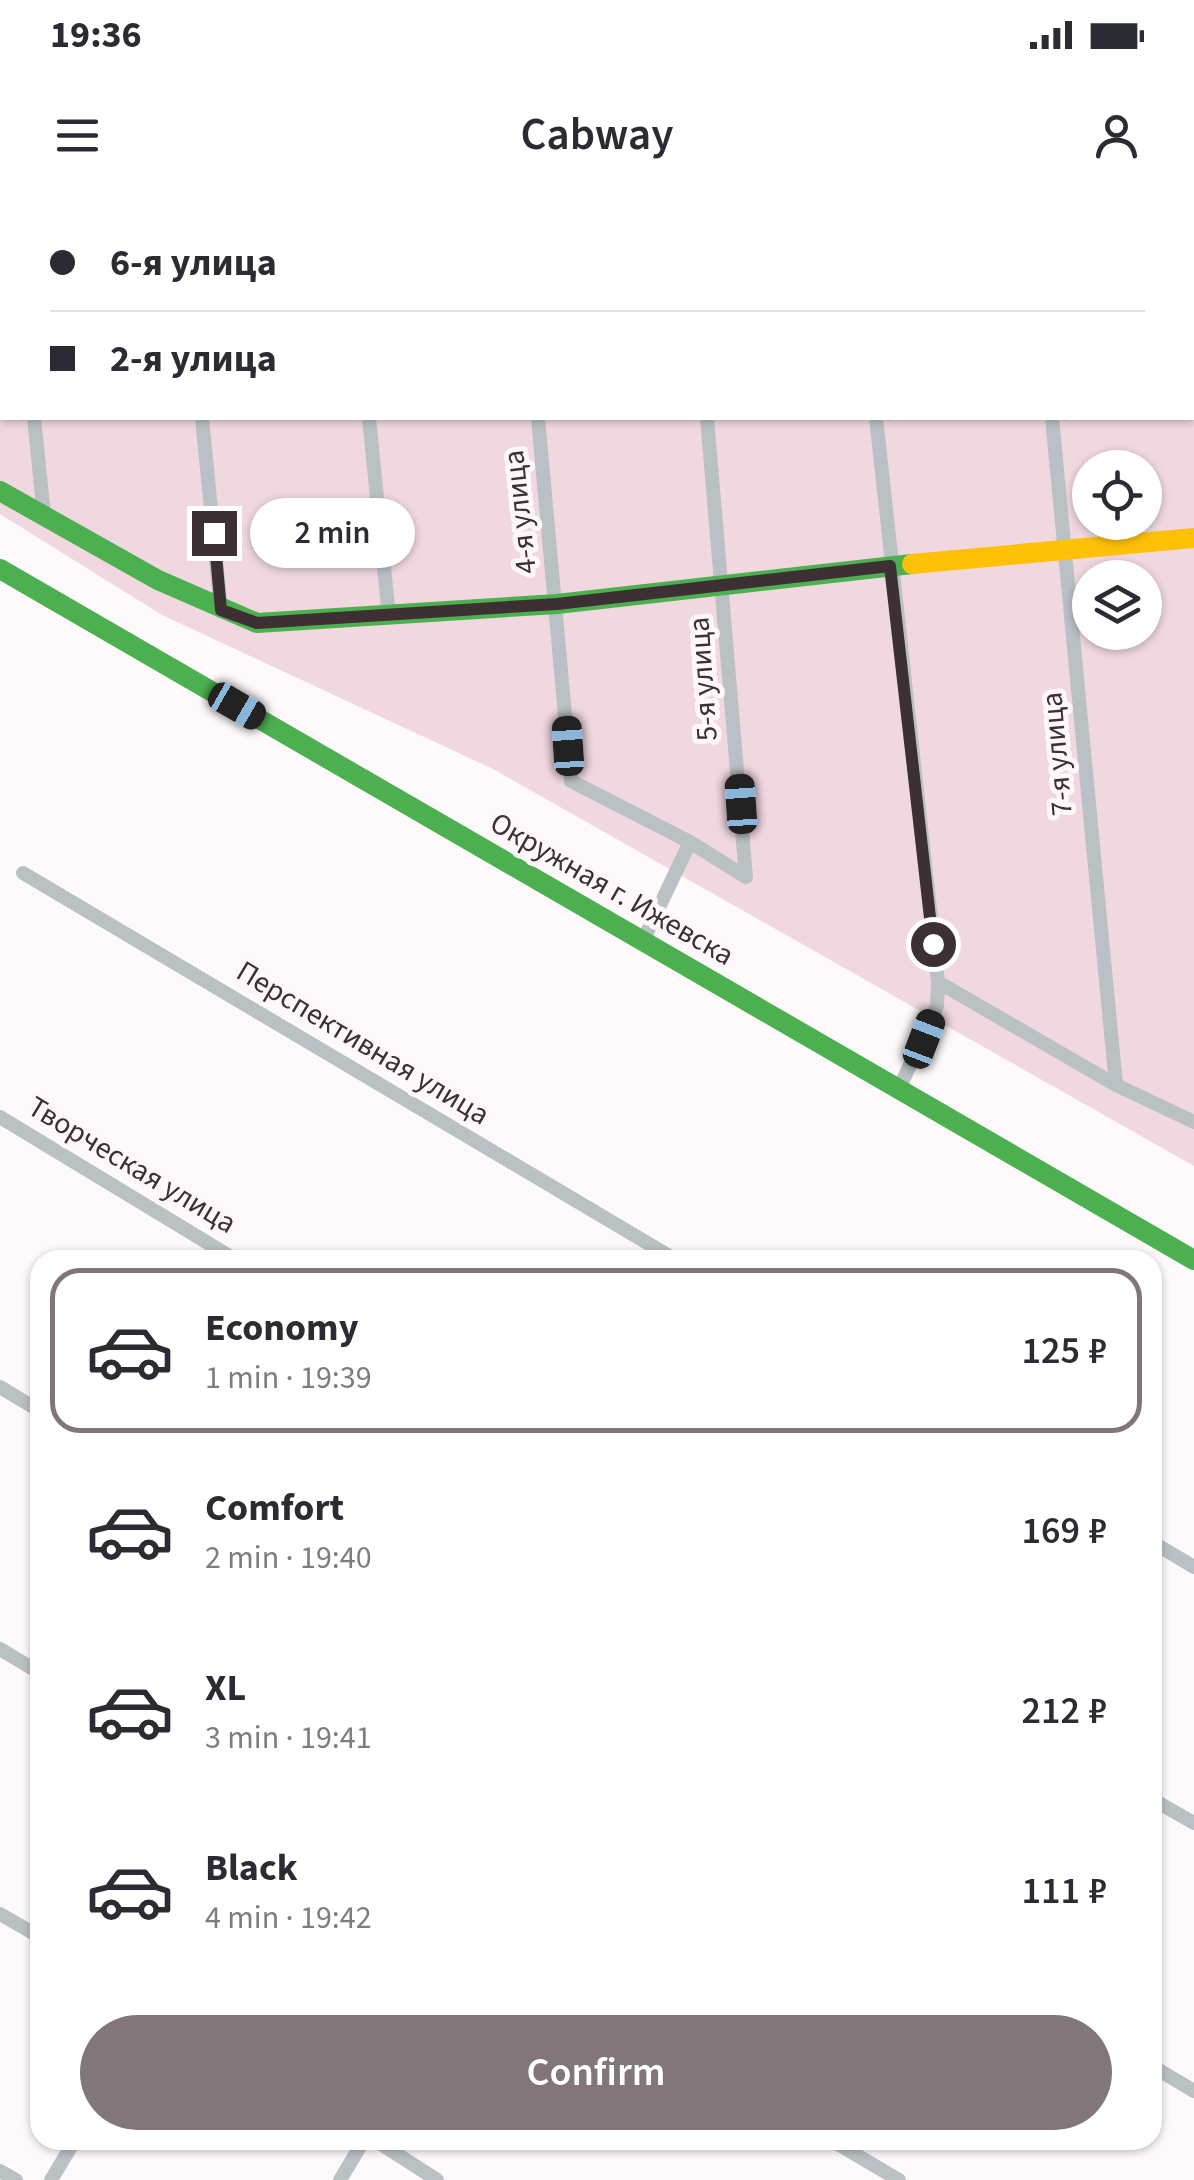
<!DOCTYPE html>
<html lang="en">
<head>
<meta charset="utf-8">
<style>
  body { margin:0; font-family:"Source Sans 3",sans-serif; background:#f7f7f7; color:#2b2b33; height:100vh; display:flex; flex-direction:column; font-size:38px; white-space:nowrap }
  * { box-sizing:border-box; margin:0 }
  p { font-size:32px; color:#7c7c81 }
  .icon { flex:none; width:55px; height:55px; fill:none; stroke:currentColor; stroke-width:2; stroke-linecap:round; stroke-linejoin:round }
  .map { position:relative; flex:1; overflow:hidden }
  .details { position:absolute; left:30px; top:1050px; width:1132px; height:900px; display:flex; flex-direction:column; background:#fff; border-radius:30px; box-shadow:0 2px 8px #0004 }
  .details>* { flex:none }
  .top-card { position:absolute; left:0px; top:0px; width:1195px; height:220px; box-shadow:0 2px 8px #0004; display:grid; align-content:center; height:220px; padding:0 50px; background:#fff }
  .buttons { position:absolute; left:1072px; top:250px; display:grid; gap:20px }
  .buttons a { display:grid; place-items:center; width:90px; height:90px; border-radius:50%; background:#fff; box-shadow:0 2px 8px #0004; font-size:50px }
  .end { position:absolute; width:45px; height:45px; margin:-22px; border:12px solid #3d3034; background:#fff; box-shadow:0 0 0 5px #fff }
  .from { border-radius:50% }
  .bubble { position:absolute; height:70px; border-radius:35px; background:#fff; box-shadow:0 2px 8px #0004; font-size:32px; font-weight:600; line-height:70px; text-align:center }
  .car { position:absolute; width:30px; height:60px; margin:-30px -15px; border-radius:12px; box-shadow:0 0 8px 2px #0007; background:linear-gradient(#222 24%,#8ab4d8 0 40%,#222 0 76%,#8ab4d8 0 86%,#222 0) }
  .top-card b { display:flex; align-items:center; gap:35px; height:95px; font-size:38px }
  .top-card b+b { border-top:2px solid #e1e1e2 }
  .top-card i { width:25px; height:25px; background:#2b2b33 }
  ul { padding:18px 0 0; list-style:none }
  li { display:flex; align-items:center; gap:30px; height:165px; margin:0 20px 15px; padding:0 30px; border:5px solid transparent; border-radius:30px }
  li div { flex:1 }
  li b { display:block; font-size:38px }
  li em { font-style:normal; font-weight:600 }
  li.active { border-color:#81767a }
  li>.icon { width:90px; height:90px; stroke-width:1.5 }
  .primary-button { display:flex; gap:20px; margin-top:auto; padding:20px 50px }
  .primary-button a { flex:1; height:115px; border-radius:60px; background:#81767a; color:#fff; font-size:40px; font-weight:600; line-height:115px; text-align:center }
  .status { display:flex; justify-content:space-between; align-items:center; height:70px; padding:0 50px; background:#fff; direction:ltr }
  .status svg { height:28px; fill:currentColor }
  header { display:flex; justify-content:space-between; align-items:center; height:130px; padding:0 50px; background:#fff; font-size:45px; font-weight:600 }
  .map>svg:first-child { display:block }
  .green { fill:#f0d7e0; fill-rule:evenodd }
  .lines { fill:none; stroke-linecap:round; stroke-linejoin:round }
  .street { stroke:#bac1c5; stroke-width:14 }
  .fast { stroke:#4caf50; stroke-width:20 }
  .slow { stroke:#ffc107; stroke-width:20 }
  .route { stroke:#3d3034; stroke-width:12 }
  .labels { text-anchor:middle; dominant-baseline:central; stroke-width:10; stroke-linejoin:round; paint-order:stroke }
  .street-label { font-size:30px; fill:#3d3034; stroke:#fff8fa }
</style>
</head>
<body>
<div class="status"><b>19:36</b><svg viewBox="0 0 49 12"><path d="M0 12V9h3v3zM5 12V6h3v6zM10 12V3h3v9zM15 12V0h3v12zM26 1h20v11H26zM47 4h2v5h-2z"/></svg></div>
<header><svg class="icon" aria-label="menu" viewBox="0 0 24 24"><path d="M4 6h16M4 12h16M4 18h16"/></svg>Cabway<svg class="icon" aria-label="person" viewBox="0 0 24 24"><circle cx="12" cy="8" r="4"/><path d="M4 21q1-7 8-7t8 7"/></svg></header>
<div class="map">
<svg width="1194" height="1980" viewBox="0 0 1194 1980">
  <rect width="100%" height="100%" fill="#fef9fb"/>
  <path class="green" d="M 0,0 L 1194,0 L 1194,966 L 493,569 L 162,415 L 0,314 ZM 2,2 L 1192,2 L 1192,218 L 2,218 ZM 1090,268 L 1145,268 L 1145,322 L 1090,322 ZM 1090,378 L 1145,378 L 1145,432 L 1090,432 Z"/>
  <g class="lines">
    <path class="street" d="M 13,0 L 13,2
      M 180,0 L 180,2
      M 348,0 L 349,2
      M 516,0 L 517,2
      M 686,0 L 686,2
      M 854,0 L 854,2
      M 1030,0 L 1031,2
      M 34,218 L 44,315
      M 202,218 L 221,411
      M 369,218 L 389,417
      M 538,218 L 571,581 L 690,642
      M 707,218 L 746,677
      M 876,218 L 938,782 L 937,806 L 899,889
      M 1052,218 L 1116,885
      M 23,673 L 676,1060
      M 643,741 L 690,642 L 746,677
      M 938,782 L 1116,885 L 1194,922
      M 0,917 L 236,1060
      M 0,1187 L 40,1211
      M 1152,1342 L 1194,1367
      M 0,1449 L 40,1473
      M 1152,1599 L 1194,1623
      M 0,1714 L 40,1737
      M 1152,1866 L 1194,1891
      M 375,1940 L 437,1980
      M 831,1940 L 899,1980
      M 0,1971 L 16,1980
      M 51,1980 L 75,1940
      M 340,1980 L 364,1940"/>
    <path class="fast" d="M 0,291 L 158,380 L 257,423 L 557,404 L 912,364
      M 0,369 L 1194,1060"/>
    <path class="slow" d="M 912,364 L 1194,338"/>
  </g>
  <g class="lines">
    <path class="route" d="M 214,333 L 221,410 L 257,423 L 557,404 L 890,366 L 933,744"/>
  </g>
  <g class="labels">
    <g class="street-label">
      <text transform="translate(520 312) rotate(-96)">4-я улица</text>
      <text transform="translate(703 479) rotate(-94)">5-я улица</text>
      <text transform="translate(1057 554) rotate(-95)">7-я улица</text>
      <text transform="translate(612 689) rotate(30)">Окружная г. Ижевска</text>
      <text transform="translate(363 843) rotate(31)">Перспективная улица</text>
      <text transform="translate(132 965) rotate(31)">Творческая улица</text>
    </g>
  </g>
</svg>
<div class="buttons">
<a><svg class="icon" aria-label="locate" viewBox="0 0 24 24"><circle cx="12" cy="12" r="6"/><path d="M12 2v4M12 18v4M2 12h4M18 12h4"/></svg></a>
<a><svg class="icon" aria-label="layers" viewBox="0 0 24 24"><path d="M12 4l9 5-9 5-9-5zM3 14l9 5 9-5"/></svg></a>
</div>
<i class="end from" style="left:933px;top:744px"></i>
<i class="end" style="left:214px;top:333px"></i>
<div class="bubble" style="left:250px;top:298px;width:165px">2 min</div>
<i class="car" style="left:237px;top:506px;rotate:120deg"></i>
<i class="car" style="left:568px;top:546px;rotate:356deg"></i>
<i class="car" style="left:741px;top:604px;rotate:356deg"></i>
<i class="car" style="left:924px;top:839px;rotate:21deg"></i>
<div class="top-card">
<b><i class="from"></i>6-я улица</b>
<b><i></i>2-я улица</b>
</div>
<section class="details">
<ul>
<li class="active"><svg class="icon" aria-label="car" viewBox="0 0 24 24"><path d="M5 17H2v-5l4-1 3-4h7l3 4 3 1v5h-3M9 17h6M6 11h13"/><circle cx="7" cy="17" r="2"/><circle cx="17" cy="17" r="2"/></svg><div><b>Economy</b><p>1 min · 19:39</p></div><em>125 ₽</em></li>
<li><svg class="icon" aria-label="car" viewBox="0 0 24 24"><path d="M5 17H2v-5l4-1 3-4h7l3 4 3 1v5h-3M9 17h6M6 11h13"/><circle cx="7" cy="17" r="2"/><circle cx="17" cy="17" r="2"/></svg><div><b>Comfort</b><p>2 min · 19:40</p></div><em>169 ₽</em></li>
<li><svg class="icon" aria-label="car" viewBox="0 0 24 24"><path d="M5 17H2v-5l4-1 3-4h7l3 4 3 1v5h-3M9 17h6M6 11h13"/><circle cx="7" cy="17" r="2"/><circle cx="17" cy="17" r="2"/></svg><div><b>XL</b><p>3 min · 19:41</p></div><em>212 ₽</em></li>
<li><svg class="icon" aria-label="car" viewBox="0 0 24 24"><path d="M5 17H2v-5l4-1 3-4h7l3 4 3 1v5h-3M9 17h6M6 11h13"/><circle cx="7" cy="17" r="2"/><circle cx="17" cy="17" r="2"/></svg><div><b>Black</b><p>4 min · 19:42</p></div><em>111 ₽</em></li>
</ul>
<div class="primary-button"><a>Confirm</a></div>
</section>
</div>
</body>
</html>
